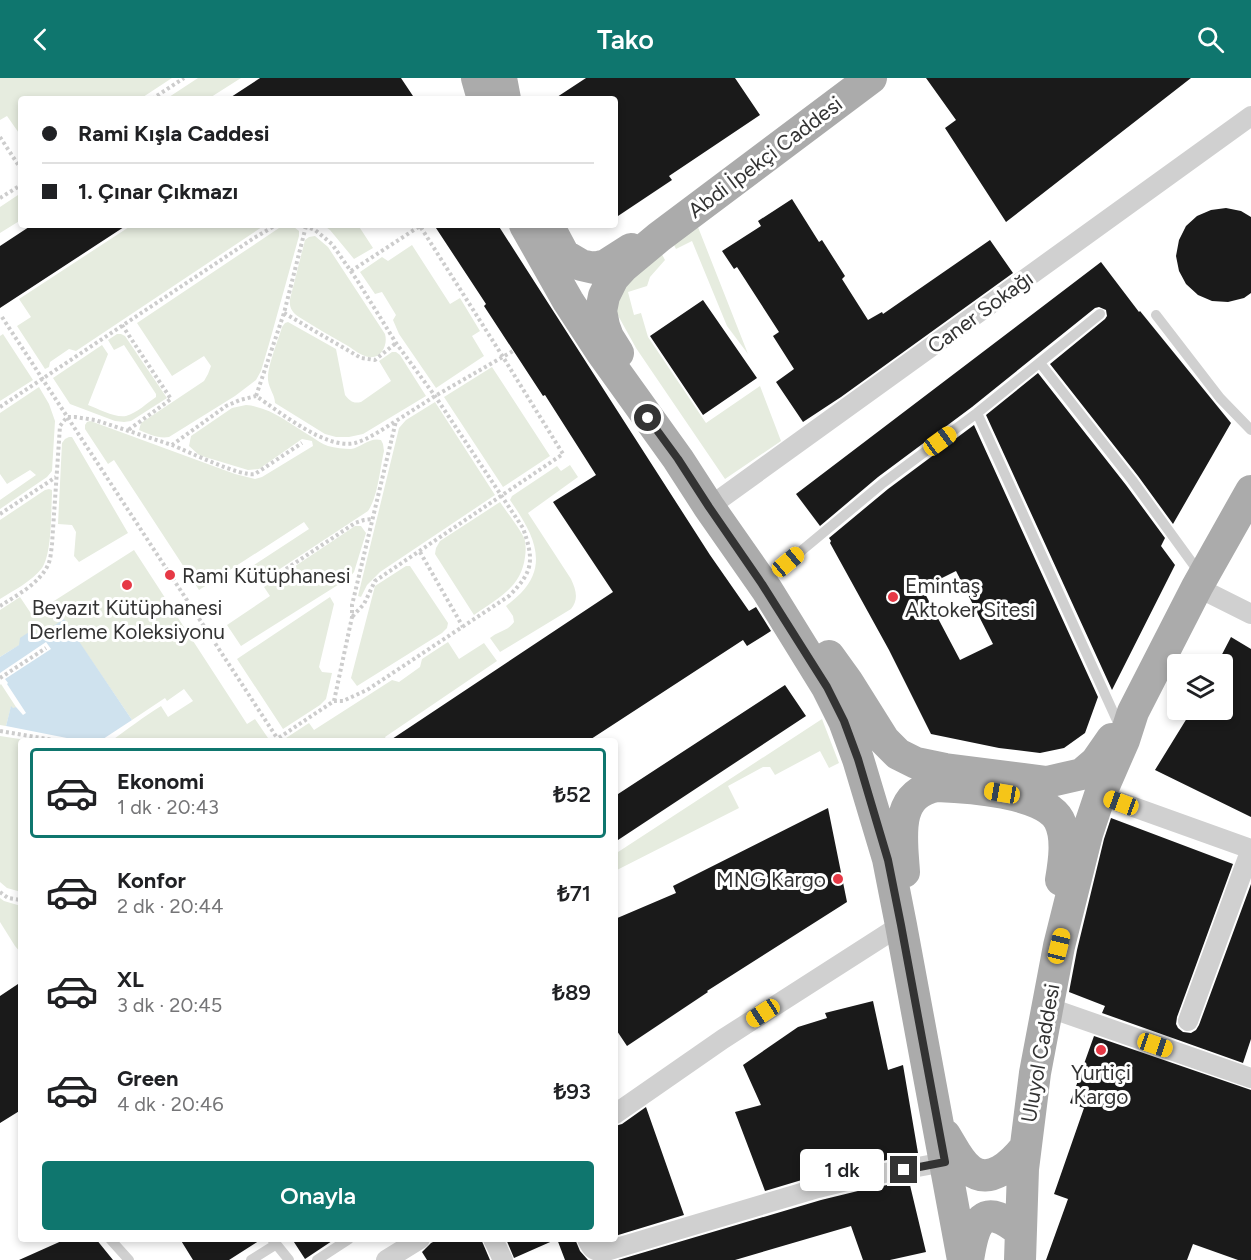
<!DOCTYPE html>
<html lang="tr">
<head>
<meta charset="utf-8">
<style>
  body { margin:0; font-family:Figtree,sans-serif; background:#f2f2f2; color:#202124; height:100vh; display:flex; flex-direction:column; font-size:22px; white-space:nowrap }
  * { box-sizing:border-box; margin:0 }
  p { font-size:20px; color:#757577 }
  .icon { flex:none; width:33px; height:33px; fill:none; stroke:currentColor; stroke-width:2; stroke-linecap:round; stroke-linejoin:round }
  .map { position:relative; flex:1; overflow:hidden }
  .details { position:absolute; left:18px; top:660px; width:600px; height:504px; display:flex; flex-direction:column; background:#fff; border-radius:6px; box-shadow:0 3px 9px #0003 }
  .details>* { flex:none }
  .hud { position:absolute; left:18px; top:18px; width:600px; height:132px; border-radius:6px; box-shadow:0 3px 9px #0003; display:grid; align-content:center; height:132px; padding:0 24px; background:#fff }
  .fabs { position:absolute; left:1167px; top:576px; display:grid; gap:12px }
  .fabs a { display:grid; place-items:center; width:66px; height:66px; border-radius:6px; background:#fff; box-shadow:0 3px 9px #0003; font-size:30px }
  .end { position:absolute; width:27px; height:27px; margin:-14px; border:8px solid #333; background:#fff; box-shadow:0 0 0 3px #fff }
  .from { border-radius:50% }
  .bubble { position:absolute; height:42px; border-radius:6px; background:#fff; box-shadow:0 3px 9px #0003; font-size:20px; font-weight:600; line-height:42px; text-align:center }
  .car { position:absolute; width:18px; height:36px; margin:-18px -9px; border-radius:8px; box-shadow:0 0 4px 2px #0007; background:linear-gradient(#f5c518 24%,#345 0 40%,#f5c518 0 76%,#345 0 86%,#f5c518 0) }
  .hud b { display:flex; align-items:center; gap:21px; height:57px; font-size:22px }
  .hud b+b { border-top:2px solid #e0e0e0 }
  .hud i { width:15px; height:15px; background:#202124 }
  ul { padding:10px 0 0; list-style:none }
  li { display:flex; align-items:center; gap:18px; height:90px; margin:0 12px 9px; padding:0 12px; border:3px solid transparent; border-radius:6px }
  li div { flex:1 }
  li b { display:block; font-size:22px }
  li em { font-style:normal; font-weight:600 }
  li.current { border-color:#0f766e }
  li>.icon { width:54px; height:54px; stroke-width:1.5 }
  .primary-button { display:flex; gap:12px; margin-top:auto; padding:12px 24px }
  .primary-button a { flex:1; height:69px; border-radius:6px; background:#0f766e; color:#fff; font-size:24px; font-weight:600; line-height:69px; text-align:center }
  header { display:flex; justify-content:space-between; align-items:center; height:78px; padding:0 24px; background:#0f766e; color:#fff; font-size:27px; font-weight:600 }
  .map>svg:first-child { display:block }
  .green { fill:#e6ecdf }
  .water { fill:#cfe2ee }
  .building { fill:#1a1a1a; fill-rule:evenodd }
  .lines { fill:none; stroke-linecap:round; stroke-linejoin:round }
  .path { stroke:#cdcdcd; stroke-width:4; stroke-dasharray:3 3; stroke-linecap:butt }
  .lane { stroke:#d0d0d0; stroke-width:10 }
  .street { stroke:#d0d0d0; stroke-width:20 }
  .primary { stroke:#ababab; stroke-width:32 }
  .route { stroke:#333; stroke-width:8 }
  .poi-dot { fill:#e63946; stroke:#fff; stroke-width:2 }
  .labels { text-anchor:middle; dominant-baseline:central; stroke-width:6; stroke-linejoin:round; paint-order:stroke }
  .street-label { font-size:21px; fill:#333; stroke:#fff }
  .poi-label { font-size:21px; fill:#333; stroke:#fff; text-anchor:start }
</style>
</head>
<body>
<header><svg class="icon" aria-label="back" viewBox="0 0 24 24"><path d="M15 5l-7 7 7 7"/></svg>Tako<svg class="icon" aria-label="search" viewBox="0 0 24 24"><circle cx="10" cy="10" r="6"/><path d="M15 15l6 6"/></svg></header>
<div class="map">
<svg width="1251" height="1182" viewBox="0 0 1251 1182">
  <rect width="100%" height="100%" fill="#fff"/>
  <path class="green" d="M 0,0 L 172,0 L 140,21 L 21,21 L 21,58 L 7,38 L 0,42 Z
    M 198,0 L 241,0 L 208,21 L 166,21 Z
    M 21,115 L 21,142 L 0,155 L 0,129 Z
    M 696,144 L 748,276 L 727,248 L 692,163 L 676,171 L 671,161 Z
    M 132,147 L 265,147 L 76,273 L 69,271 L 50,284 L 49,289 L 45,291 L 17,248 L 31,239 L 19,221 Z
    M 288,147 L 294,149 L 299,153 L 299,158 L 269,266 L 261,293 L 256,302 L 235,318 L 169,359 C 159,361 148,356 139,352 L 141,345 L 204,303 L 208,296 L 211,288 L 204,278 L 172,298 L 137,245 L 279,150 Z
    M 323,147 L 358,147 L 373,170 L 354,181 L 330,152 Z
    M 315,158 L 328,169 L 385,256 C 388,266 382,281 369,279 C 362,278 354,272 348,268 C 332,259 315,249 299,239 C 292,234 289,230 290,221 L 305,162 L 309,159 Z
    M 412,167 L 450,226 L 460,220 L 480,253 L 472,258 L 484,278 L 436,310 L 399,256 L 393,242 L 396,237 L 382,214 L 375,216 L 360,194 L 382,179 L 388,183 Z
    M 658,169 L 665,182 L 650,199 L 647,208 L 628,214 L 634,237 L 641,235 L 648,259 L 706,345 L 760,308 L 781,363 L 725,401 L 636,270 L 615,232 L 616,212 Z
    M 288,244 L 336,271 L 345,317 C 350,323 353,326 361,324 L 391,303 L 379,283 L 392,274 L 396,274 L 400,277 L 426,318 L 363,356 L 349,359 L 336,359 L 325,356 L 275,325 C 275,317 269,311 268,302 C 267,289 278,263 282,249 L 285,245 Z
    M 3,256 L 33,302 L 0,323 L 0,258 Z
    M 117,256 L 121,256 L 125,258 L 167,320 L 131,343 L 124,344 L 115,343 L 70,326 L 53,300 L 102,267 L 108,276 L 88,327 C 99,331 115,340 126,338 C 137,335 147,325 156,319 L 156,316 L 124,267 L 114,272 L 108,262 Z
    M 492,289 L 550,378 L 503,409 L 444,319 Z
    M 39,309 L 49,326 L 55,343 L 52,393 L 47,399 L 0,431 L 0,422 L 36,397 L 30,392 L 7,406 L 0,396 L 0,335 Z
    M 435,324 L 495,417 L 380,494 L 367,507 L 361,519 L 358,518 L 399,350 L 406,342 Z
    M 246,327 C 271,329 290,346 312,359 C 317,362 322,366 328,368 C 335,370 344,371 351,371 C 362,369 370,359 381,362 L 383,366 L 384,373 C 380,390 378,419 368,433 L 260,504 L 251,489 L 309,451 L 304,444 L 199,512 L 114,382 L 108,386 L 85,351 L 85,347 L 87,344 L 90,343 L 96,345 L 235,396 L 255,401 L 262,399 L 313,368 L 312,363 L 302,361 L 259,391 L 248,392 L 205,379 L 199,377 L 189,368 L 191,358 L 232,330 Z
    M 69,359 L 72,359 L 128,455 L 79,484 L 74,478 L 76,454 L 72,447 L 58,446 L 62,365 L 65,361 Z
    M 570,387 L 578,399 L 528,435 L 571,501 C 576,512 579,521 571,531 L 500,574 L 490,560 C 498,553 508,553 514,544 L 513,538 L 506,528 C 511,524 516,520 521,515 C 551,484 530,451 510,422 L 512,418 L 557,388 L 561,393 Z
    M 49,411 L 52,412 L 52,416 C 51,434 52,476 42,490 C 31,504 14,512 0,521 L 0,442 L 45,412 Z
    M 500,424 C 506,433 520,451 524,460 C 526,465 526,473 525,479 C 521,510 498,520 474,537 L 435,476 L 436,470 L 440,463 Z
    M 355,448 L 361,448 L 366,455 L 354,494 L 349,500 L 241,568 L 227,547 L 270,518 L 264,509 Z
    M 134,472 L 247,646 L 255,641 L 268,660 L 263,663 L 111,663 C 128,651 143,639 161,628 L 168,639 L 193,623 L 184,611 L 167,623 L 165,620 L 132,642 L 64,542 C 43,555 21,565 0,579 L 0,532 L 20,519 L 32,537 Z
    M 406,488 L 410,488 L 448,545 L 447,550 L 442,555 L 357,608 L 351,600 L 375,508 Z
    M 330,519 L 334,526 L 319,589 L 322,594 L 332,595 L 326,621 L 320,627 L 283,651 L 237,581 Z
    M 448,564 L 459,581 L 484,565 L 497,583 L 385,659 L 387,663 L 288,663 L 286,660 L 309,645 L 314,652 L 392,602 L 399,604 L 420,589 L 422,581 Z
    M 1,606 L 16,629 L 13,631 L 11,629 L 6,648 L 0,647 L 0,607 Z
    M 822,641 L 839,685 L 829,690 L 820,673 L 775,697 L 770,689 L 763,689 L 728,708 L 739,730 L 615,793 L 615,776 Z
    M 0,658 L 33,663 L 21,663 L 21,814 L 7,810 L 0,804 Z
    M 0,820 L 4,823 L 21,828 L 21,875 L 15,868 L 0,844 Z"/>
  <path class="water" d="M 64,541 L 132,642 L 100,663 L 82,663 L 6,648 L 11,628 L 13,630 L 16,629 L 23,637 L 26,635 L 7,606 L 8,605 L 5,601 L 51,571 L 46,564 L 0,595 L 0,579 L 19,567 L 20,560 L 29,554 L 41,556 Z"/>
  <path class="building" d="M 260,0 L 401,0 L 415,21 L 228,21 Z
    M 586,0 L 735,0 L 760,37 L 669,98 L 672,102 L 615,140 L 615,21 L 554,21 Z
    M 926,0 L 1191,0 L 1006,144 L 945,50 L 956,42 Z
    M 792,121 L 819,164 L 822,162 L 845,198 L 842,201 L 868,242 L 882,234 L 883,236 L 990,162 L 1013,195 L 841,319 L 803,344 L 776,304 L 794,291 L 773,258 L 779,254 L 737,189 L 734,191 L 722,173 L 761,148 L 758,143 Z
    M 1226,130 L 1241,133 L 1251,139 L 1251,215 L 1244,220 L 1228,224 L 1212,223 L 1198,217 L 1186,206 L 1179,193 L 1176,178 L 1179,162 L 1186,148 L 1197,138 L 1211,132 Z
    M 32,147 L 127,147 L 0,230 L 0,168 Z
    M 434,147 L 498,147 L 710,477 L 749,533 L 756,529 L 771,553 L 747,568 L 743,562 L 588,663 L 389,663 L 613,514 L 553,424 L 596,397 L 545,317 L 543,318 L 484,228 L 486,226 Z
    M 1101,184 L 1139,234 L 1140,233 L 1231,345 L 1173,446 L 1138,398 L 1050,286 L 1105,241 L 1107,238 L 1106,232 L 1099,229 L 1095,230 L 972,329 L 878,399 L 820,448 L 796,416 Z
    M 703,222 L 757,300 L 703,337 L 650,258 Z
    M 1038,295 L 1126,407 L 1165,460 L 1161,468 L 1175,487 L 1112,612 L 986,337 Z
    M 974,347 L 1098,619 L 1085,655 L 1064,670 L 1040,675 L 999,670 L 931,656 L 889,572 L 830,465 L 831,463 L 829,460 L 888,411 ZM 956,493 L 993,566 L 960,582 L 922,510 Z
    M 1231,559 L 1251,571 L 1251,739 L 1155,692 L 1192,632 L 1222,632 L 1222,586 L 1217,586 Z
    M 785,607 L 806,638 L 615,764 L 615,718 Z
    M 828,730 L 847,824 L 707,913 L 708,914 L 627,968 L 615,950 L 615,841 L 676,815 L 673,808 Z
    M 1111,740 L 1233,786 L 1177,939 L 1176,946 L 1178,950 L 1183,954 L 1191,955 L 1196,952 L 1199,947 L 1251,806 L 1251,961 L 1243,985 L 1102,935 L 1105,928 L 1069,914 L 1077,872 L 1104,761 Z
    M 21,904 L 21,1032 L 0,1045 L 0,918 Z
    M 873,923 L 888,992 L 903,987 L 918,1075 L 815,1098 L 765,1113 L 735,1034 L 761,1027 L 743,987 L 798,949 L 827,940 L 825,935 Z
    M 1094,958 L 1251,1012 L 1251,1182 L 1238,1182 L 1193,1166 L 1187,1182 L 1046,1182 L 1068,1121 L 1054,1116 L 1084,1030 L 1070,1025 Z
    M 646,1029 L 684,1137 L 615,1158 L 615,1048 L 622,1046 Z
    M 909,1103 L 926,1174 L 890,1182 L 863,1182 L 851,1148 L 735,1182 L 618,1182 L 821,1122 L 866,1111 Z
    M 66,1161 L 96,1161 L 113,1182 L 19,1182 Z
    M 180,1161 L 262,1161 L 229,1182 L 193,1182 Z
    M 292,1161 L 335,1161 L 305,1181 Z
    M 439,1161 L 481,1161 L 490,1182 L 427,1182 L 422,1174 L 431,1165 Z
    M 506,1161 L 575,1161 L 580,1173 L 588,1182 L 565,1182 L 557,1161 L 514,1180 Z"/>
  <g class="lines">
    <path class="path" d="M 152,21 L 184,0
      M 0,59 L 21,91
      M 0,120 L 21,107
      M 351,193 L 420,148 L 503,279 L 563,376 L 375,503 L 364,526 L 352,539
      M 284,235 L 361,280 L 375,282 L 396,265
      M 2,239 L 279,663
      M 122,247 L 171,321 L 127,353
      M 256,318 L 284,235 L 306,148
      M 0,329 L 254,160 L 276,147
      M 172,367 C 189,374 241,399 255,396 L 302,365
      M 0,436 L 56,399
      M 420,474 L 463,549
      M 286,491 L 355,445 L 364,442 L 372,441
      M 0,528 C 17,517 37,507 47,489 C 51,482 51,473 52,466 L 60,348 L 67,339 L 75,339 L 95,342 L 172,367 L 226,328 L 240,322 L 256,318 C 280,334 326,372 355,365 C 369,361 383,351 396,343
      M 0,600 L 46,570
      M 334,623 L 352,539 L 352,527 L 396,343 L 435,318 L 513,273
      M 0,653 L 59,663
      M 274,663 L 334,623 L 343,623 L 367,612 L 509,518 C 534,493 534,482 523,450 L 435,318 L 396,265 L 357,202 L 332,166 L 315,152 L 302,147
      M 0,814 L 8,820 L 21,822"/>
    <path class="lane" d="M 1156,237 L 1220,320 L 1251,352
      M 1040,285 L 1132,402 L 1201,497
      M 977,335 L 1120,649
      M 765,503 L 883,405 L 977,335 L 1100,236
      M 110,1161 L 129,1182
      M 272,1161 L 289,1182
      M 251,1182 L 275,1167
      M 317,1182 L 349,1161"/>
    <path class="street" d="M 709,429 L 1251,38
      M 1197,509 L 1251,536
      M 1100,717 L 1251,771
      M 1047,929 L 1251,1000
      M 1188,943 L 1251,771
      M 615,1036 L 723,961 L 901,847
      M 493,1161 L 503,1182
      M 587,1161 C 591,1170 593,1173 603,1174 L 818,1110 L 863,1099 L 945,1084
      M 386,1182 L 420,1161"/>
    <path class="primary" d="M 477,0 L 483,21
      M 501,0 L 505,21
      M 525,147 L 568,223 L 602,275 L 678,381 L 709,429 L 767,512 L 827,609 L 844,643 L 858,681 L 888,781 L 901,847 L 963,1182
      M 548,147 L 564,177 L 581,187 L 594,190 L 606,187 L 631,171
      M 618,275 L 608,259 L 604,248 L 601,233 L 604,218 L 613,200 L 623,189 L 659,159 L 871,0
      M 829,578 L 847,603 L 884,662 L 898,676 L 916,685 L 945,691 L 1047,704 L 1082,696 L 1096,684 L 1112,661
      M 904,794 C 902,761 893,716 937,708 C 966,709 1044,714 1059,742 C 1068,759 1064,784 1061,802
      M 945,1057 C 952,1068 959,1084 970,1092 C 990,1108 1013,1085 1025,1070
      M 968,1182 C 974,1144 982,1122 1020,1153
      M 1020,1182 L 1023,1091 L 1035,995 L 1059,868 L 1087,756 L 1100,717 L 1124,662 L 1133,634 L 1197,509 L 1251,413"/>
  </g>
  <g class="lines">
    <path class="route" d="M 648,340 L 678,381 L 709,429 L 762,506 L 827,609 L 844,643 L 858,681 L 888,782 L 901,847 L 945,1084 L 904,1092"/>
  </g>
  <g class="poi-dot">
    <circle cx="170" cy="497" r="6"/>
    <circle cx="127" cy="507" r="6"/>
    <circle cx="893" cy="519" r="6"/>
    <circle cx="838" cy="801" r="6"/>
    <circle cx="1101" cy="972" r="6"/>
  </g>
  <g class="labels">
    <g class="street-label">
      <text transform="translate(765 79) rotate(-37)">Abdi İpekçi Caddesi</text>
      <text transform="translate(980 234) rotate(-36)">Caner Sokağı</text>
      <text transform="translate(1040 975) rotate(-80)">Uluyol Caddesi</text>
    </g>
    <g class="poi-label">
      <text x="182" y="497">Rami Kütüphanesi</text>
      <text x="905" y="507">Emintaş<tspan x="905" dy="24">Aktoker Sitesi</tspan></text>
      <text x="127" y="529" text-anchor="middle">Beyazıt Kütüphanesi<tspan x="127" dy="24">Derleme Koleksiyonu</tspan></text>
      <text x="826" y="801" text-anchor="end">MNG Kargo</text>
      <text x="1101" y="994" text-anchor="middle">Yurtiçi<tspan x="1101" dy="24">Kargo</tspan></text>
    </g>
  </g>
</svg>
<div class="fabs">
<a><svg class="icon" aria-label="layers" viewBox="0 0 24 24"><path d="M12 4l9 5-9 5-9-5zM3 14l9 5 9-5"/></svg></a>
</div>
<i class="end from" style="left:648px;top:340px"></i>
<i class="end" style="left:904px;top:1092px"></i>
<div class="bubble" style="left:800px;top:1071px;width:84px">1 dk</div>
<i class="car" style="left:940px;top:363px;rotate:54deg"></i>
<i class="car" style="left:788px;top:484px;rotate:50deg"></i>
<i class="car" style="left:1002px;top:715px;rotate:280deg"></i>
<i class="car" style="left:1121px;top:725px;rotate:290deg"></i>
<i class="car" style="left:1059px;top:868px;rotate:14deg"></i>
<i class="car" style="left:763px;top:935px;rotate:237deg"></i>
<i class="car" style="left:1155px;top:967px;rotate:109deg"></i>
<div class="hud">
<b><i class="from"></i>Rami Kışla Caddesi</b>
<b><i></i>1. Çınar Çıkmazı</b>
</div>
<section class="details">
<ul>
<li class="current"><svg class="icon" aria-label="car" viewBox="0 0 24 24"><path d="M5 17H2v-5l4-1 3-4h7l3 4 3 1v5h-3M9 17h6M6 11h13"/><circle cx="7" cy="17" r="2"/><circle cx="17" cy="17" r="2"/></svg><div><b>Ekonomi</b><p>1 dk · 20:43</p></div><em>₺52</em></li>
<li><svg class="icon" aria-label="car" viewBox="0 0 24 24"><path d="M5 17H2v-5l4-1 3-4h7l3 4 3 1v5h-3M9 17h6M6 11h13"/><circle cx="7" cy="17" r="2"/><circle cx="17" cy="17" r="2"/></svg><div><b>Konfor</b><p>2 dk · 20:44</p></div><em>₺71</em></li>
<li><svg class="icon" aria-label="car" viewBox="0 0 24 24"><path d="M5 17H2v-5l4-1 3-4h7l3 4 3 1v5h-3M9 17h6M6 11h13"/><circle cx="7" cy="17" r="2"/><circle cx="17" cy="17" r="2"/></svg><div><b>XL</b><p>3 dk · 20:45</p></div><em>₺89</em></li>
<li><svg class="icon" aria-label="car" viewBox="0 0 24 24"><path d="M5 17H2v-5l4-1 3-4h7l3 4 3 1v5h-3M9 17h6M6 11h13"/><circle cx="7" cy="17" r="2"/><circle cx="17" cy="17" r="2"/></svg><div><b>Green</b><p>4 dk · 20:46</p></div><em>₺93</em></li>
</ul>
<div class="primary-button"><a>Onayla</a></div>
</section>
</div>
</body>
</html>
